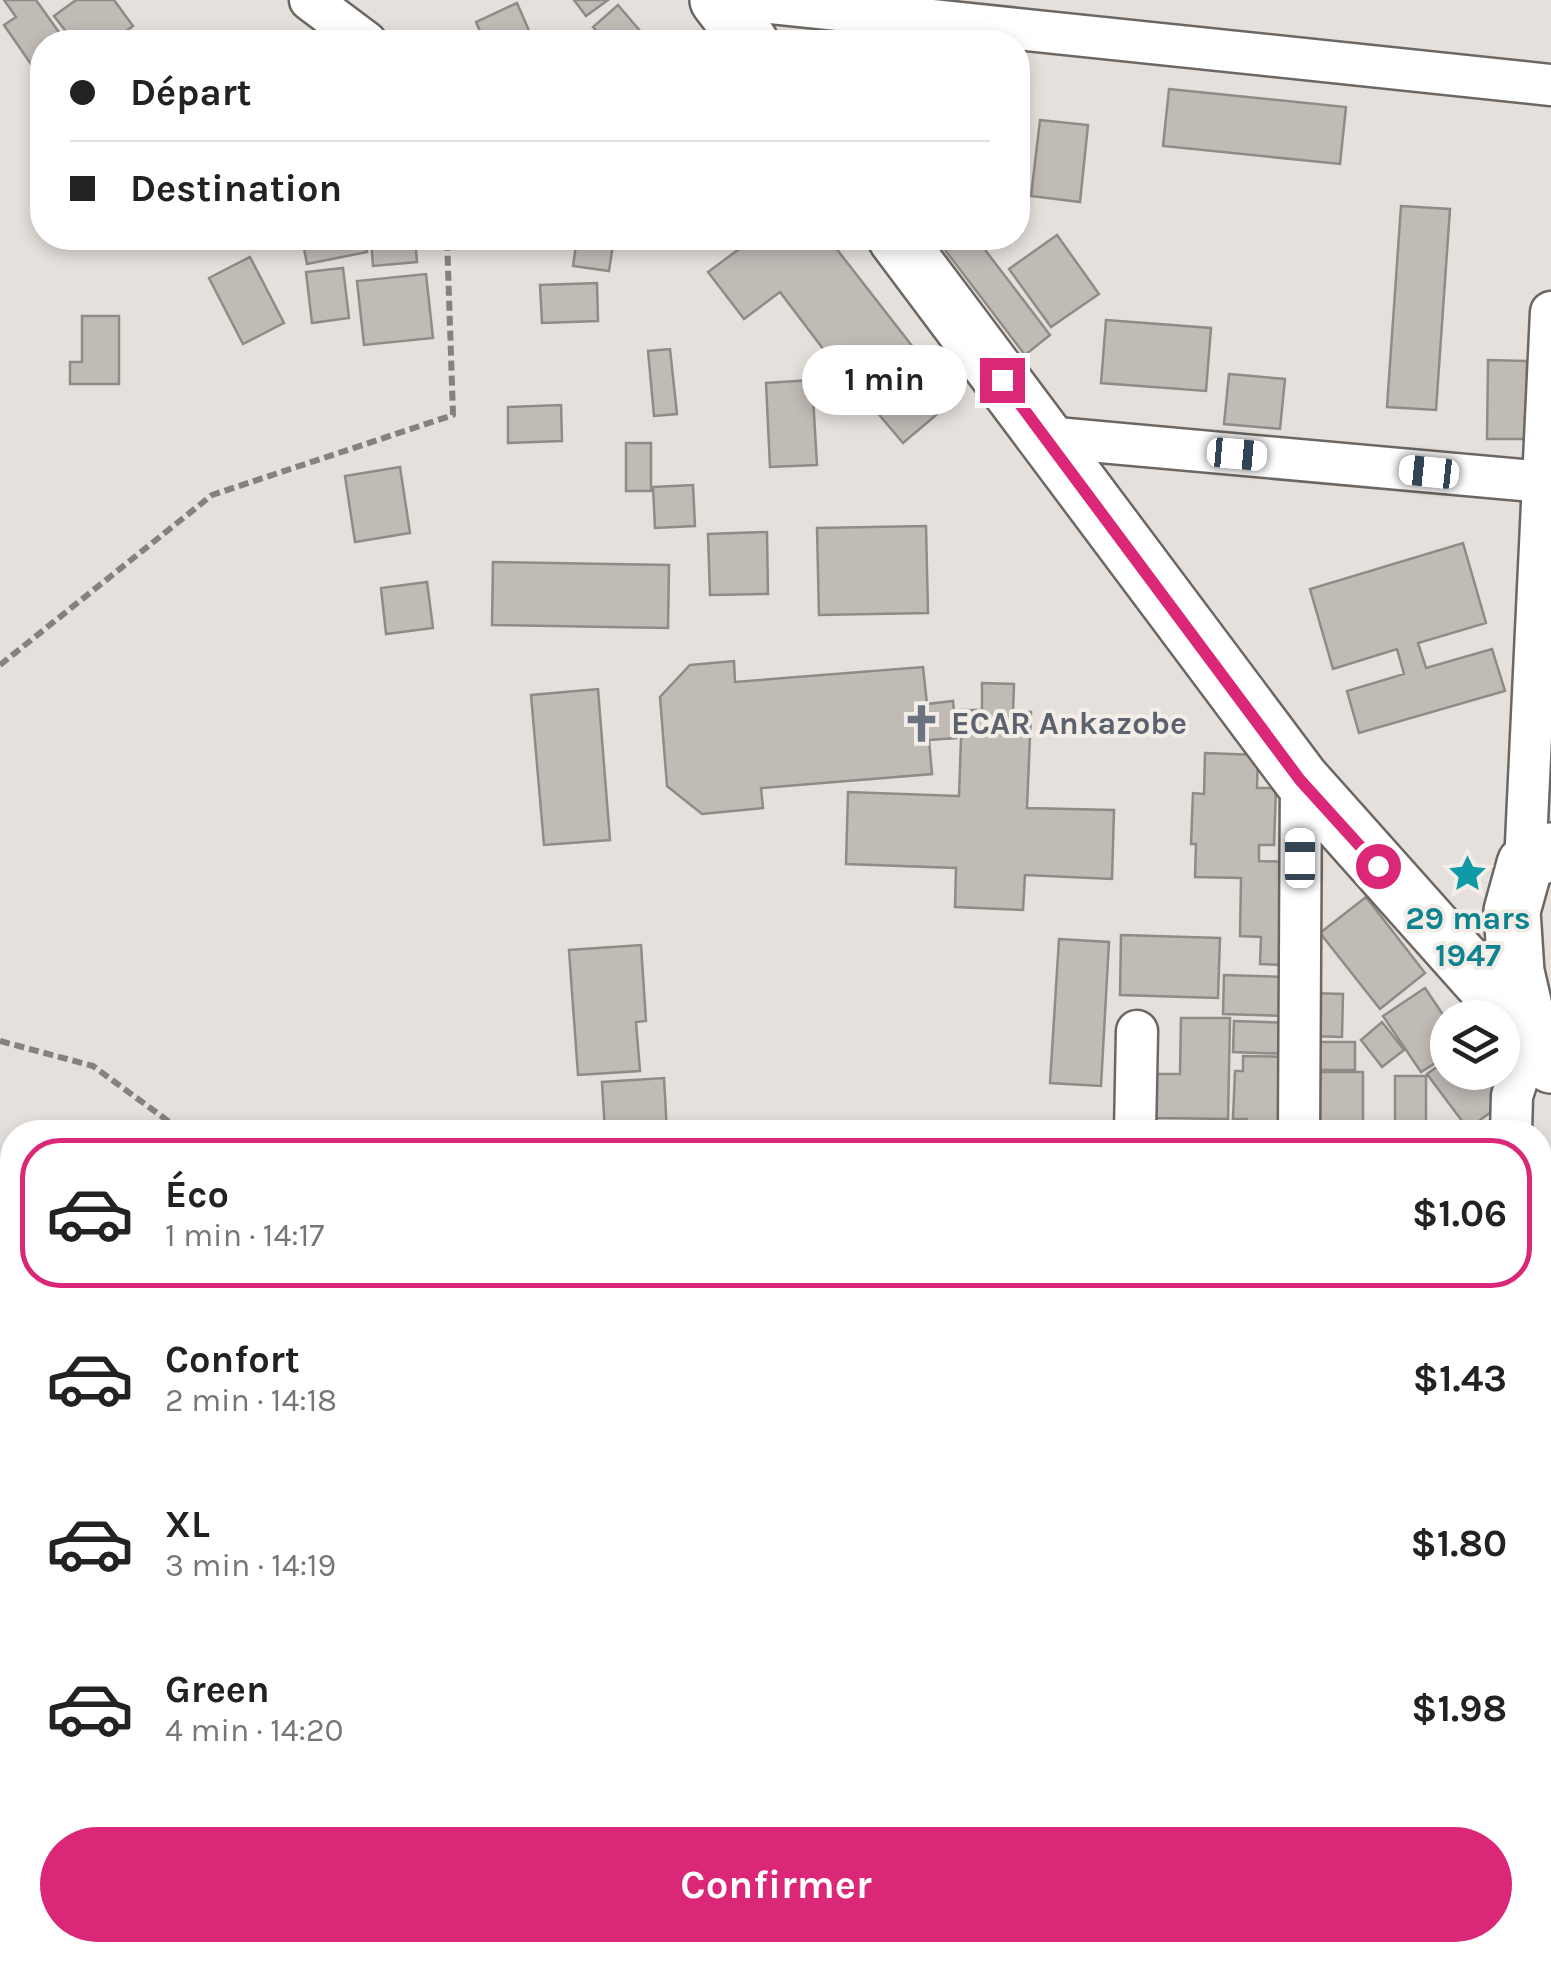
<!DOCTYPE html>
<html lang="fr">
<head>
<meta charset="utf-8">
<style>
  body { margin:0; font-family:Karla,sans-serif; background:#f2f2f2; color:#222; height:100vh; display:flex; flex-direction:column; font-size:38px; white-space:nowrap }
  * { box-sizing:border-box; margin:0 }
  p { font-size:32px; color:#767676 }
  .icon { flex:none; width:55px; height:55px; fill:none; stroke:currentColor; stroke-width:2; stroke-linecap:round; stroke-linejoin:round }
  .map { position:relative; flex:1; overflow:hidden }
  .side { position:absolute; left:0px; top:1120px; width:1552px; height:842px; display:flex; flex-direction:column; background:#fff; border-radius:40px 40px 0 0; box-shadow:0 5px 15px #0003 }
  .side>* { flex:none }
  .hud { position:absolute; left:30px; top:30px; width:1000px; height:220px; border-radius:40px; box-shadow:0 5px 15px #0003; display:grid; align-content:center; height:220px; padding:0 40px; background:#fff }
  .fabs { position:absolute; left:1430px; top:1000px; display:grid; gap:20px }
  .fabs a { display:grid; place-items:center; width:90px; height:90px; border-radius:50%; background:#fff; box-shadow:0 5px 15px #0003; font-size:50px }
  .end { position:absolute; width:45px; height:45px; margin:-22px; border:12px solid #db2777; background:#fff; box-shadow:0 0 0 5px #fff }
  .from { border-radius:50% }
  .bubble { position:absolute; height:70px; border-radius:35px; background:#fff; box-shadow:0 5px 15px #0003; font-size:32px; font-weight:700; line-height:70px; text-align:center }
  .car { position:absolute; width:30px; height:60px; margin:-30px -15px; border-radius:12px; box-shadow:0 0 8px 2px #0007; background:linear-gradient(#fff 24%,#345 0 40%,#fff 0 76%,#345 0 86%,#fff 0) }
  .hud b { display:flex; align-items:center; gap:35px; height:95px; font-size:38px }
  .hud b+b { border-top:2px solid #e0e0e0 }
  .hud i { width:25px; height:25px; background:#222 }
  ul { padding:18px 0 0; list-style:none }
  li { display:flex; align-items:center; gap:30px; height:150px; margin:0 20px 15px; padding:0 20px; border:5px solid transparent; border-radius:40px }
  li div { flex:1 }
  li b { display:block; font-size:38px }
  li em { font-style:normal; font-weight:700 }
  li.current { border-color:#db2777 }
  li>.icon { width:90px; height:90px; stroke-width:1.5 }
  .button { display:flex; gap:20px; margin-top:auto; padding:20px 40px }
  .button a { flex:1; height:115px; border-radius:60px; background:#db2777; color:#fff; font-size:40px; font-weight:700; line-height:115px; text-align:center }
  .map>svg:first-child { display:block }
  .green { fill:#a3b97b }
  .building { fill:#c1bbb6; stroke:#908b87; stroke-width:2.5 }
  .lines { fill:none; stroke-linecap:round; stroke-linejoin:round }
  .street-casing { stroke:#6c6763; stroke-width:45 }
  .secondary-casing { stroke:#6c6763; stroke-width:60 }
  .primary-casing { stroke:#6c6763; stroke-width:60 }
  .path { stroke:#85817e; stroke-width:6; stroke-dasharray:10 5; stroke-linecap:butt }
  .street { stroke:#fff; stroke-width:40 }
  .secondary { stroke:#fff; stroke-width:55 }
  .primary { stroke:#fff; stroke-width:55 }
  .route { stroke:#db2777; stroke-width:12 }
  .labels { text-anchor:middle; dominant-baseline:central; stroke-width:8; stroke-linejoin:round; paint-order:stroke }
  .worship-label { font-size:32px; font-weight:bold; fill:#5b616d; stroke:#f3ede8; text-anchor:start }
  .culture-label { font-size:32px; font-weight:bold; fill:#0d838f; stroke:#f3ede8 }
</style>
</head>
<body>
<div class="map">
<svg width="1551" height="1961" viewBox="0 0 1551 1961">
  <rect width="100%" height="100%" fill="#e5e0db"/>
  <path class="green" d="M 1540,1822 L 1551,1830 L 1551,1961 L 1206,1961 L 1212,1950 L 1540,1950 Z"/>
  <path class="building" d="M 4,0 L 36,0 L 66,42 L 42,42 L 42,80 L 4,25 L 16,17 Z
    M 76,0 L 114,0 L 133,26 L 111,42 L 74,42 L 54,16 Z
    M 574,0 L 608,0 L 586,16 Z
    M 517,3 L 534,42 L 485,42 L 476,22 Z
    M 618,5 L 647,39 L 643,42 L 607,42 L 593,27 Z
    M 849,17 L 867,40 L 816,42 Z
    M 1169,89 L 1346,107 L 1340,164 L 1163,146 Z
    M 1040,120 L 1088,125 L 1080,202 L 1031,196 Z
    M 1401,206 L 1450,209 L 1436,410 L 1387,407 Z
    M 1057,235 L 1099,294 L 1051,327 L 1009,269 Z
    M 302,238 L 364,238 L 367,252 L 307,264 Z
    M 384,238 L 415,238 L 417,262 L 373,266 L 371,240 Z
    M 577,238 L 614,238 L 609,271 L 573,266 Z
    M 754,238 L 828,238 L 916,351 L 858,395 L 780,292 L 744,319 L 708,272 Z
    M 936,238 L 976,238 L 1050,335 L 1025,355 Z
    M 250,257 L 284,323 L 243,344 L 209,278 Z
    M 343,268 L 349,318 L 312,323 L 306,272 Z
    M 426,274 L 433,338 L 364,345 L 357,281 Z
    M 597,283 L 598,321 L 542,323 L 540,285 Z
    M 82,316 L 119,316 L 119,384 L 70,384 L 70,362 L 82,362 Z
    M 1106,320 L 1211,328 L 1206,391 L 1101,383 Z
    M 670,349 L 677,414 L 654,416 L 648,351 Z
    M 923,360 L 955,399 L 903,443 L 870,404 Z
    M 1488,360 L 1527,361 L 1527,439 L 1487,439 Z
    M 1229,374 L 1285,379 L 1280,429 L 1224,424 Z
    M 812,380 L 817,465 L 770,467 L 766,383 Z
    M 561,405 L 562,441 L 508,443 L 508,407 Z
    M 626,443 L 651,443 L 651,491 L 626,491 Z
    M 400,467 L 410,533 L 355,542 L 345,476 Z
    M 693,485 L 695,526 L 655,528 L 653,487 Z
    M 926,526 L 928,613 L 819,615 L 817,528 Z
    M 767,532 L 768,594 L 710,595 L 708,534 Z
    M 1463,543 L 1486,623 L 1418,643 L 1426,668 L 1492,649 L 1505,691 L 1359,733 L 1347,691 L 1404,674 L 1397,649 L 1333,669 L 1310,589 Z
    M 493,562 L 669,565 L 668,628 L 492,625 Z
    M 427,582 L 433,628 L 386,634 L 381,588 Z
    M 734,661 L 735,682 L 923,667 L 927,704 L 953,701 L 956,738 L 929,740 L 932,774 L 761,788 L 763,808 L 702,814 L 667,786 L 660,697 L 690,665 Z
    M 982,683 L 1014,684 L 1013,712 L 1031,712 L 1027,808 L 1114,810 L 1112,879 L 1025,875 L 1023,910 L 955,907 L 956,868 L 846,864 L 848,792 L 959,796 L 962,710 L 982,710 Z
    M 598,689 L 610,840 L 544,845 L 531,695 Z
    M 1205,753 L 1258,755 L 1257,788 L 1276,788 L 1274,845 L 1259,845 L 1259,861 L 1289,862 L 1286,965 L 1260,964 L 1261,937 L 1240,936 L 1241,878 L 1195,877 L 1196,844 L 1191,844 L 1193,793 L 1204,794 Z
    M 1366,897 L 1425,973 L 1380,1009 L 1320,933 Z
    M 1121,935 L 1220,938 L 1218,998 L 1120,995 Z
    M 1059,939 L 1109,942 L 1101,1086 L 1050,1083 Z
    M 641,945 L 646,1021 L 636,1022 L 640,1071 L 578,1075 L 569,950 Z
    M 1224,975 L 1290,977 L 1289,1016 L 1223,1014 Z
    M 1425,988 L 1448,1022 L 1448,1055 L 1421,1072 L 1383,1016 Z
    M 1311,993 L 1343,994 L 1342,1037 L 1309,1036 Z
    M 1181,1018 L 1230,1018 L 1228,1119 L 1155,1118 L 1155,1074 L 1180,1074 Z
    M 1234,1021 L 1291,1023 L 1289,1054 L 1233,1052 Z
    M 1382,1022 L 1404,1050 L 1382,1067 L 1361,1040 Z
    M 1316,1042 L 1355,1042 L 1355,1070 L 1316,1070 Z
    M 1243,1056 L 1292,1057 L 1289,1132 L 1247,1132 L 1247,1119 L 1233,1119 L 1235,1071 L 1243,1071 Z
    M 1448,1059 L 1448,1072 L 1491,1072 L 1510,1098 L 1468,1129 L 1427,1074 Z
    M 1320,1072 L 1363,1072 L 1363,1124 L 1320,1124 Z
    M 1395,1076 L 1426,1076 L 1426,1123 L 1395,1123 Z
    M 664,1078 L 667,1132 L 605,1132 L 602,1082 Z
    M 869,1125 L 1074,1132 L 869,1132 Z
    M 1358,1126 L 1433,1126 L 1433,1132 L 1358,1132 Z
    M 1544,1369 L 1551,1369 L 1551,1429 L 1544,1429 Z
    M 1540,1442 L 1551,1442 L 1551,1520 L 1540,1520 Z
    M 1540,1534 L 1551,1534 L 1551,1609 L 1540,1608 Z
    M 665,1950 L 708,1950 L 708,1961 L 665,1961 Z
    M 1214,1950 L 1257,1950 L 1252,1961 L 1209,1961 Z"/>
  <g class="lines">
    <defs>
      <path id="street" d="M 310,0 L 366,42
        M 742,0 L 1551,85
        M 1045,437 L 1544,482
        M 1525,864 L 1551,312
        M 1135,1132 L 1137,1031
        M 1299,1132 L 1301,779
        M 1511,1132 L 1512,1096 L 1531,1037
        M 1540,1703 L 1551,1703
        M 1540,1759 L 1551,1773
        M 903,1950 L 904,1961"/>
      <path id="secondary" d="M 718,0 L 750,42
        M 896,238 L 1301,779 L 1531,1037"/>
      <path id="primary" d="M 1551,851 L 1525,864 L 1512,911 L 1516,972 L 1531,1037 L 1551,1065"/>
    </defs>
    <use href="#street" class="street-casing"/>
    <use href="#secondary" class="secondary-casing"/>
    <use href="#primary" class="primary-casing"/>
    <path class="path" d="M 0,665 L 212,495 L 453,415 L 447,238
      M 0,1041 L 93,1066 L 183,1132
      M 767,1950 L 770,1961
      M 1003,1961 L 1005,1950"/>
    <use href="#street" class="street"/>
    <use href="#secondary" class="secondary"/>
    <use href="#primary" class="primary"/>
  </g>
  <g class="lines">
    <path class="route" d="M 1002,380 L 1300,780 L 1378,866"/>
  </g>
  <defs>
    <symbol id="church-bare" viewBox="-9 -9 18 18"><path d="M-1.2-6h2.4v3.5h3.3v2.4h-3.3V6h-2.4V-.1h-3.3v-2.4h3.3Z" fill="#6b7280" stroke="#f3ede8" stroke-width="2.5" paint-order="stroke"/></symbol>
    <symbol id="sight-bare" viewBox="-9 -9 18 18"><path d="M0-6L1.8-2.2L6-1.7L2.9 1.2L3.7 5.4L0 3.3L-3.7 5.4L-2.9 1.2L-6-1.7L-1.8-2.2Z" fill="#0f9aa8" stroke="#f3ede8" stroke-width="2.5" paint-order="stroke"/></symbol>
  </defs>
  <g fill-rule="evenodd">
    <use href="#church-bare" x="894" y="696" width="55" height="55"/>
    <use href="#sight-bare" x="1440" y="846" width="55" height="55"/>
  </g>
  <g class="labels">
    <g class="worship-label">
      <text x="951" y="723">ECAR Ankazobe</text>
    </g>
    <g class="culture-label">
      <text x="1468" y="918">29 mars<tspan x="1468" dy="37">1947</tspan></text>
    </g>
  </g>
</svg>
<div class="fabs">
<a><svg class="icon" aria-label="layers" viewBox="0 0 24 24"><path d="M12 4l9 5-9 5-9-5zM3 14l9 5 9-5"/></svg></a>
</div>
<i class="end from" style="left:1378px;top:866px"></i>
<i class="end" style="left:1002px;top:380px"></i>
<div class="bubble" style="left:802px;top:345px;width:165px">1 min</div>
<i class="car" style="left:1237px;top:454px;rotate:95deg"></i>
<i class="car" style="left:1429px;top:472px;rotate:276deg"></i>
<i class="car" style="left:1300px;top:858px;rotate:0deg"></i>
<div class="hud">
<b><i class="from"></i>Départ</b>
<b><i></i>Destination</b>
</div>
<section class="side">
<ul>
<li class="current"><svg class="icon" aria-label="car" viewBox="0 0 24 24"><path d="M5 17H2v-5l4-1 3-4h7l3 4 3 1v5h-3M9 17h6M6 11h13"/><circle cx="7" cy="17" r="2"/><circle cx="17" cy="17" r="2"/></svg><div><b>Éco</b><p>1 min · 14:17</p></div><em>$1.06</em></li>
<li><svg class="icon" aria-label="car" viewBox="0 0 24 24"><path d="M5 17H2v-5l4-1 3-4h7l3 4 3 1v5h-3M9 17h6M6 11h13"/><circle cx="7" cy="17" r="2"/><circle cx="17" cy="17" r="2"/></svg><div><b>Confort</b><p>2 min · 14:18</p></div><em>$1.43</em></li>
<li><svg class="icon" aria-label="car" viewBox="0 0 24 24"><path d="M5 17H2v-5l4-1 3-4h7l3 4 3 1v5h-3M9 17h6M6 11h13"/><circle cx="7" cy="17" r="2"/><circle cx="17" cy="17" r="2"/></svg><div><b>XL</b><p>3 min · 14:19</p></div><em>$1.80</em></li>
<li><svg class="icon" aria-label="car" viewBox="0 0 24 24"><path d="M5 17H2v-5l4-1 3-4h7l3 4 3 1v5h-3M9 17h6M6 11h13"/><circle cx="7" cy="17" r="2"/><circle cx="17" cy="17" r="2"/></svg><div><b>Green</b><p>4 min · 14:20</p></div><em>$1.98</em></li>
</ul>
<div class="button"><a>Confirmer</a></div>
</section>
</div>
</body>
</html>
